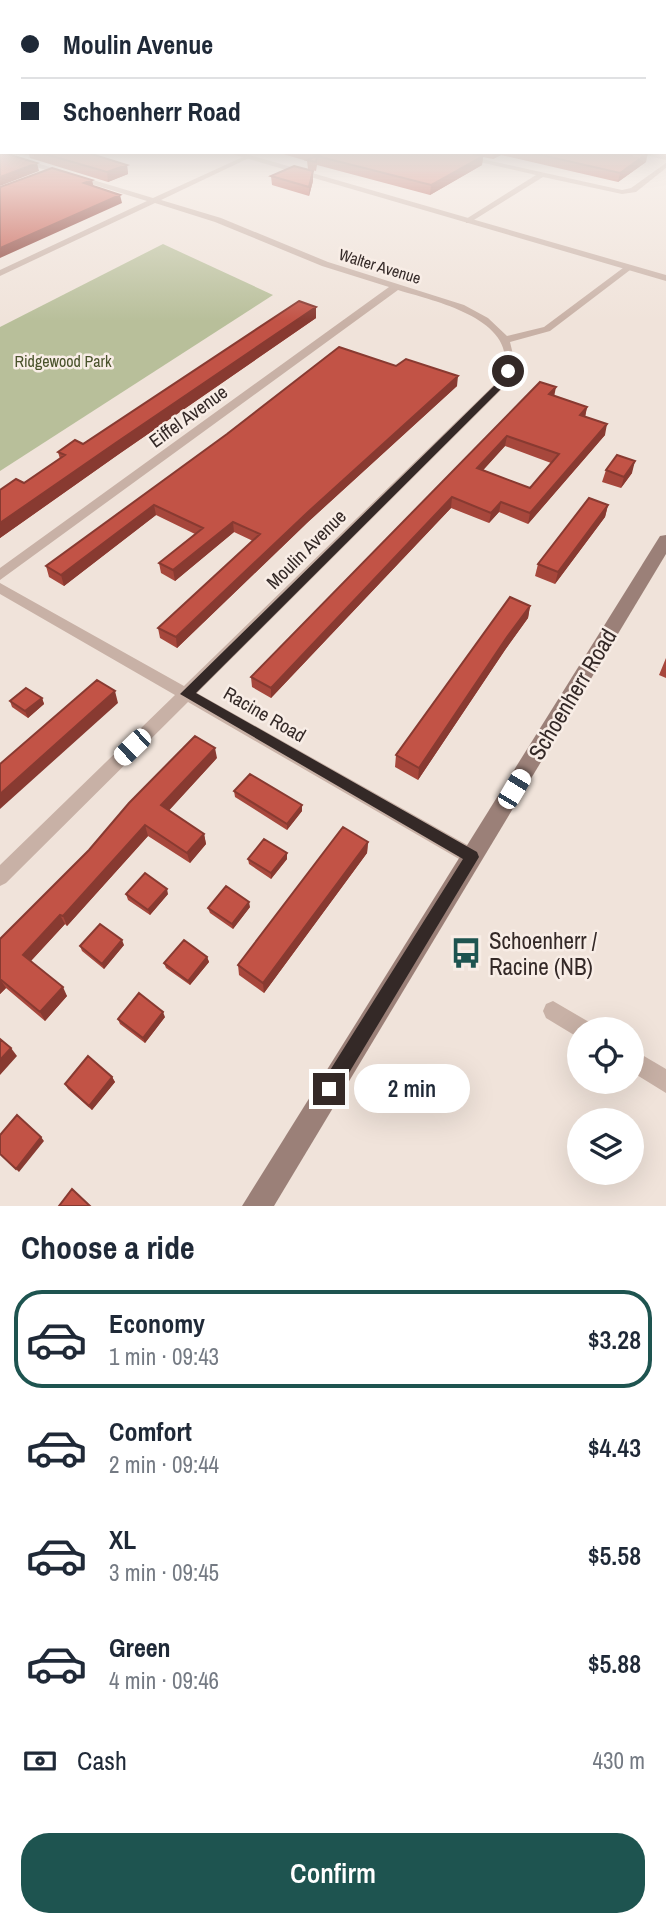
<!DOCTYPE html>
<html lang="en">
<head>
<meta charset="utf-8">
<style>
  body { margin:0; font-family:"Archivo Narrow",sans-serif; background:#f2f2f3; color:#1f2937; height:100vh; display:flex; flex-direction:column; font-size:26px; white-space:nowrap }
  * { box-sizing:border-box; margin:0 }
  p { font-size:23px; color:#747a83 }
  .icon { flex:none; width:38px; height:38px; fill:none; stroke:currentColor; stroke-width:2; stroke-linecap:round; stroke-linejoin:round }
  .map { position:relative; height:1206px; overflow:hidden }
  .drawer { display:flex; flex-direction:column; background:#fff; flex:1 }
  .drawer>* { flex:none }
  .banner { position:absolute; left:0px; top:0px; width:667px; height:154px; box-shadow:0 7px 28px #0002; display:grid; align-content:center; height:154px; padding:0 21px; background:#fff }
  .tools { position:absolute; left:567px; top:1017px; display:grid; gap:14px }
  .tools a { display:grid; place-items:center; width:77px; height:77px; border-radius:50%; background:#fff; box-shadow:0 7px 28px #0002; font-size:35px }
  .end { position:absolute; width:32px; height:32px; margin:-16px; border:9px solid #342927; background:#fff; box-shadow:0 0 0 4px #fff }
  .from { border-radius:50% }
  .bubble { position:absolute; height:49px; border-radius:24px; background:#fff; box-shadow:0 7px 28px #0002; font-size:23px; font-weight:600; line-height:49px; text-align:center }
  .car { position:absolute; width:21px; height:42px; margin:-21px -10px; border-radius:9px; box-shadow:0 0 5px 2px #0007; background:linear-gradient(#fff 24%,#345 0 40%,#fff 0 76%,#345 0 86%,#fff 0) }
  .banner b { display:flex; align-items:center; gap:24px; height:66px; font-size:26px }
  .banner b+b { border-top:2px solid #e0e1e3 }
  .banner i { width:18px; height:18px; background:#1f2937 }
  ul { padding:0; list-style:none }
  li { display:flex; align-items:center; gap:21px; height:98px; margin:0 14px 10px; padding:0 7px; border:4px solid transparent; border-radius:28px }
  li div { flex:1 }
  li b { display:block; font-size:26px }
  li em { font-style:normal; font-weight:600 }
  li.active { border-color:#1e5450 }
  li>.icon { width:63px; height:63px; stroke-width:1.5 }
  h2 { padding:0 21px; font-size:32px; line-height:84px }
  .pay { display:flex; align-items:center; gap:18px; height:77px; padding:0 21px; font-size:26px }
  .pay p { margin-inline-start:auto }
  .button { display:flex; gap:14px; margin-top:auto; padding:14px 21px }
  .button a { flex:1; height:80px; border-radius:28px; background:#1e5450; color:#fff; font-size:28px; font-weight:600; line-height:80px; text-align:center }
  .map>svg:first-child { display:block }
  .green { fill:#b8bf9a }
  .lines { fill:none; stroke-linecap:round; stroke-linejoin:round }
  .minor { fill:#c8b1a6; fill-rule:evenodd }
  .tertiary { fill:#c8b1a6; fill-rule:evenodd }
  .secondary { fill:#9b8078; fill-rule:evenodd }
  .wall { fill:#a7473c; fill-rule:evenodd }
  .shaded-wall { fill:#883a31 }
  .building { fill:#c25346; stroke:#883a31; stroke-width:2; fill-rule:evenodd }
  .route { fill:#342927 }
  .labels { text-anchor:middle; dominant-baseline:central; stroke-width:5; stroke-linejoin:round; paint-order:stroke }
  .far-street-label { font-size:16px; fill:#342927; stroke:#f8ede6 }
  .far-park-label { font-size:16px; fill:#49522b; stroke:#f8ede6 }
  .street-label { font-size:19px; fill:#342927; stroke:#f8ede6 }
  .near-street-label { font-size:23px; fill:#342927; stroke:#f8ede6 }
  .near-poi-label { font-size:23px; fill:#342927; stroke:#f8ede6; text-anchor:start }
</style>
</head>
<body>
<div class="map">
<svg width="666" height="1206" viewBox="0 0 666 1206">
  <rect width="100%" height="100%" fill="#f0e3da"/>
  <path class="green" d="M 163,244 L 273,295 L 0,471 L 0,327 Z"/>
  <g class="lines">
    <path class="minor" d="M 0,152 L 153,198 L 245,156 L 249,156 L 249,158 L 161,200 L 221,218 L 328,262 L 464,305 L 488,318 L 507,336 L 544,327 L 627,265 L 634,267 L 550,331 L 510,342 L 515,363 L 505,386 L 197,693 L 478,851 L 481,857 L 478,863 L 472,865 L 466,863 L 188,702 L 6,883 L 0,886 L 0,865 L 175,695 L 0,594 L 0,583 L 184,686 L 496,383 C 499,377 504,369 505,362 C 508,316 430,300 398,290 L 0,580 L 0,568 L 389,287 L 322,266 L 215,222 L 155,203 L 0,276 L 0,270 L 147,201 L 0,156 Z
      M 436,152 L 450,152 L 622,190 L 631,188 L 666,163 L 666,168 L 636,192 L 622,194 L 543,177 L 469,223 L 466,223 L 466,219 L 536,175 Z
      M 635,152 L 666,156 L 666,160 L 636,153 Z
      M 553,1001 L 589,1022 L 592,1029 L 579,1029 L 579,1038 L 546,1018 L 543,1011 L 546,1004 Z
      M 632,1049 L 666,1069 L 666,1093 L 632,1072 Z"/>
    <path class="tertiary" d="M 225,152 L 239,152 L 666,275 L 666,281 Z"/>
    <path class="secondary" d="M 666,535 L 666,554 L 274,1206 L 242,1206 L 660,536 Z"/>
  </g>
  <path class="wall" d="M 28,152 L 85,152 L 127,165 L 128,174 L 108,182 L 30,158 Z
    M 276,152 L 643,152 L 646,162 L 618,182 L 501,155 L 493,159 L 483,157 L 482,165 L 430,195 L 317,165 L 316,171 L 308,169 L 307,161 Z
    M 313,171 L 313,181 L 309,196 L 272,185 L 271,176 Z
    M 316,307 L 316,318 L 119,454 L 0,538 L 0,490 L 24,483 L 60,459 L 58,452 L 83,444 Z
    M 396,366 L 457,386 L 308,522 L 177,648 L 160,638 L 158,628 L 253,541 L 234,532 L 175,581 L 161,573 L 159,563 L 195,534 L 156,515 L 64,586 L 49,577 L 46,566 Z
    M 540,382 L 554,396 L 587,407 L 585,417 L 605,435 L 528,524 L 499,512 L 489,523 L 451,508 L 271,698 L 252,687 L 251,677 ZM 505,446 L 551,463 L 530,488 L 483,470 Z
    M 606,470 L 632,473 L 621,488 L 602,482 Z
    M 608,505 L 605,517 L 555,584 L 535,576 L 538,564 Z
    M 530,606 L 528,618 L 505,650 L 418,780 L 395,767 L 396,755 Z
    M 666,658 L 666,678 L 659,675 Z
    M 42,698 L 44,704 L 28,718 L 12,707 L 10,701 Z
    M 217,758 L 169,810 L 204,834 L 206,844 L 190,863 L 148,836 L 67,926 L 65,924 L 31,961 L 67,996 L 45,1021 L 6,988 L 0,994 L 0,939 Z
    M 234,791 L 302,805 L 302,811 L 287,830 L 235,797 Z
    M 368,842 L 367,853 L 264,993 L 239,975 L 238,965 Z
    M 287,853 L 287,859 L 271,879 L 249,864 L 248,859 Z
    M 126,894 L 168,894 L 150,915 L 128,900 Z
    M 250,907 L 233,929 L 210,913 L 208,908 Z
    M 124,945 L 104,969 L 82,951 L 80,946 Z
    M 207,957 L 209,962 L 190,985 L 166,968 L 164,963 Z
    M 165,1017 L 145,1043 L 120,1024 L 118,1019 Z
    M 112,1077 L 115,1082 L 92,1110 L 68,1089 L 65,1084 Z"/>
  <path class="shaded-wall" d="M 494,152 L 501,152 L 501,155 L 493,159 Z
    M 648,153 L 646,162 L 618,182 L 620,173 Z
    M 483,156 L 482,165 L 430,195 L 431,185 Z
    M 37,163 L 39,171 L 0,186 L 0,177 Z
    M 127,165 L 128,174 L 108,182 L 107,172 Z
    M 313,171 L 313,181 L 309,196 L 309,187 Z
    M 92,180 L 94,188 L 84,183 Z
    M 120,195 L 122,203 L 0,258 L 0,248 Z
    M 316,307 L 316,318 L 119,454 L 0,538 L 0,523 L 117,442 Z
    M 458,376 L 457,386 L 308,522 L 177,648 L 176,637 L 308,512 Z
    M 556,387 L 554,397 L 549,394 Z
    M 587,407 L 585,417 L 580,415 Z
    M 607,424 L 605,435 L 528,524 L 530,513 Z
    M 507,436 L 505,446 L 476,478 L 477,468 Z
    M 635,461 L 632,473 L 621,488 L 624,477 Z
    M 452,497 L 451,508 L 271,698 L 271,688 Z
    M 501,502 L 499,512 L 489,523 L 491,513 Z
    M 154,505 L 156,515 L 64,586 L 61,575 Z
    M 608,505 L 605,517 L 555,584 L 558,572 Z
    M 233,522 L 234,532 L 175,581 L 173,570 Z
    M 530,606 L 528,618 L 505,650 L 418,780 L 419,768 L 507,637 Z
    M 115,691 L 118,703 L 0,809 L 0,794 Z
    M 42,698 L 44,704 L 28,718 L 25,711 Z
    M 215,748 L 217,758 L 164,816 L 161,805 Z
    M 302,805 L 302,811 L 287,830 L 287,824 Z
    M 145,825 L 148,836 L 67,926 L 63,916 Z
    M 204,834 L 206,844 L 190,863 L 187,853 Z
    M 368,842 L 367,853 L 264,993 L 263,983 Z
    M 287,853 L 287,859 L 271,879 L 271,873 Z
    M 167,889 L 168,894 L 150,915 L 148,910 Z
    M 249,902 L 250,907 L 233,929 L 232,924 Z
    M 60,915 L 65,924 L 28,964 L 23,955 Z
    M 122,940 L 124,945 L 104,969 L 102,964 Z
    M 207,957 L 209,962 L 190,985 L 188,981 Z
    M 0,979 L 6,988 L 0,994 Z
    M 63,987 L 67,996 L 45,1021 L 40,1012 Z
    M 163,1012 L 165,1017 L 145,1043 L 143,1038 Z
    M 11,1048 L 17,1056 L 0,1075 L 0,1060 Z
    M 112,1077 L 115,1082 L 92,1110 L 89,1106 Z
    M 41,1137 L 44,1141 L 19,1172 L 16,1169 Z"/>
  <path class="building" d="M 0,152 L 1,152 L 37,163 L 0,177 Z
    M 38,152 L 85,152 L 127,165 L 107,172 Z
    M 309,152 L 465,152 L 483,156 L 431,185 L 317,156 L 316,162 L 307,160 L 319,155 Z
    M 528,152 L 643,152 L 648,153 L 620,173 Z
    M 294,166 L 313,171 L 309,187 L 271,176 Z
    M 52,168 L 92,180 L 84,183 L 120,195 L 0,248 L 0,187 Z
    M 299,301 L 316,307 L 117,442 L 0,523 L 0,490 L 16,479 L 24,483 L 65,455 L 58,452 L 75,440 L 83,444 Z
    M 339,347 L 396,366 L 406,359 L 458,376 L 308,512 L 176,637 L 158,628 L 260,534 L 233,522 L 173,570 L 159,563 L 203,528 L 154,505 L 61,575 L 46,566 L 227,434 Z
    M 540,382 L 556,387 L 549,394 L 587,407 L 580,415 L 607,424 L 530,513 L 501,502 L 491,513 L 452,497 L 271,688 L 251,677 ZM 507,436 L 559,454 L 530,488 L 477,468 Z
    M 617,455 L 635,461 L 624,477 L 606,470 Z
    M 589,498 L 608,505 L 558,572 L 538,564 Z
    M 510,597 L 530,606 L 507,637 L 419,768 L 396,755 Z
    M 97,680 L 115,691 L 0,794 L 0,764 Z
    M 26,688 L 42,698 L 25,711 L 10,701 Z
    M 195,736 L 215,748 L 161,805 L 204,834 L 187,853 L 145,825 L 63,916 L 60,915 L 23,955 L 63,987 L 40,1012 L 0,979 L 0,939 L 89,850 L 129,803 Z
    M 250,774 L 302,805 L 287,824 L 234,791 Z
    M 343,827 L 368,842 L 263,983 L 238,965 Z
    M 264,839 L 287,853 L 271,873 L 248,859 Z
    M 145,873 L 167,889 L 148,910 L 126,894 Z
    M 226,886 L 249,902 L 232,924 L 208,908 Z
    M 100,924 L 122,940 L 102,964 L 80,946 Z
    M 184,940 L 207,957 L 188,981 L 164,963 Z
    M 139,993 L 163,1012 L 143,1038 L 118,1019 Z
    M 0,1039 L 11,1048 L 0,1060 Z
    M 88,1056 L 112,1077 L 89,1106 L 65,1084 Z
    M 17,1115 L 41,1137 L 16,1169 L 0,1154 L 0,1135 Z
    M 72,1189 L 90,1206 L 59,1206 Z"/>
  <linearGradient id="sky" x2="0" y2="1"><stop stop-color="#7cb1ce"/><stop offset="0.47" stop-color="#f8f2ee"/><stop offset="1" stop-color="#f8f2ee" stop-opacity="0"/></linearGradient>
  <rect width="666" height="321" fill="url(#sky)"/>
  <path class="route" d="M 508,368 L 513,371 L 504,386 L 196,693 L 477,852 L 479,857 L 335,1096 L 329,1098 L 322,1096 L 320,1089 L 322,1083 L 463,859 L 180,694 L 497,383 Z"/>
  <defs>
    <symbol id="bus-bare" viewBox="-9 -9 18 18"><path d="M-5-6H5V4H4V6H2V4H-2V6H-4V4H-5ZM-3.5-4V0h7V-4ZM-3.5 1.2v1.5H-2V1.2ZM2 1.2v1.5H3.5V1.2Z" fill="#1e5450" stroke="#f8ede6" stroke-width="2.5" paint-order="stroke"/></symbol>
  </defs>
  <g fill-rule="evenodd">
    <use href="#bus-bare" x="444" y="931" width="44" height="44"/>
  </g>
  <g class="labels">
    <g class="far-street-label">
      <text transform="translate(380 266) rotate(17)">Walter Avenue</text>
    </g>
    <g class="far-park-label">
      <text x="63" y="361">Ridgewood Park</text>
    </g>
    <g class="street-label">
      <text transform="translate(188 416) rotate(-36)">Eiffel Avenue</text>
      <text transform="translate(306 549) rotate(-45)">Moulin Avenue</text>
      <text transform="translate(265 714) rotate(30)">Racine Road</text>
    </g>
    <g class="near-street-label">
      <text transform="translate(572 694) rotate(-59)">Schoenherr Road</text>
    </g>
    <g class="near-poi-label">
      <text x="489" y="940">Schoenherr /<tspan x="489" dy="26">Racine (NB)</tspan></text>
    </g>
  </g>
</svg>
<div class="tools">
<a><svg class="icon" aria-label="locate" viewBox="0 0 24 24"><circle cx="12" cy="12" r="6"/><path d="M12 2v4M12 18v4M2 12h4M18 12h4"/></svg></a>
<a><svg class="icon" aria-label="layers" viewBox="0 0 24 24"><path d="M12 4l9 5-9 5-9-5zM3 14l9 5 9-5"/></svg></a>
</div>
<i class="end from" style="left:508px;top:371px"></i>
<i class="end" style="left:329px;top:1089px"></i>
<div class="bubble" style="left:354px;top:1064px;width:116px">2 min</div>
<i class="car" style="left:132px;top:747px;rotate:226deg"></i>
<i class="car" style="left:514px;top:789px;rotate:31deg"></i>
<div class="banner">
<b><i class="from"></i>Moulin Avenue</b>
<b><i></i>Schoenherr Road</b>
</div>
</div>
<section class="drawer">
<h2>Choose a ride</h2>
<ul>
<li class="active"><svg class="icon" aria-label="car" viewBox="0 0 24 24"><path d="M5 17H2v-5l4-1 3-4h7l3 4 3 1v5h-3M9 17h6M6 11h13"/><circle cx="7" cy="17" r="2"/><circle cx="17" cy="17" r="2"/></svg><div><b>Economy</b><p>1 min · 09:43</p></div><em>$3.28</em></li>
<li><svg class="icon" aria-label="car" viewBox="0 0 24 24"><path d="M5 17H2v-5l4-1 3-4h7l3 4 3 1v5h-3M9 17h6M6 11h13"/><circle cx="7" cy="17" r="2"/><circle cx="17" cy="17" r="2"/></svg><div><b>Comfort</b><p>2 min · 09:44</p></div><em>$4.43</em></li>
<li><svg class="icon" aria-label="car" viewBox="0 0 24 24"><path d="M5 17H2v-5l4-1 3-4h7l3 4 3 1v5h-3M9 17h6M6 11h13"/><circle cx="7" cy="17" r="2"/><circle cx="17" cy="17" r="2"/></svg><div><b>XL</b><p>3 min · 09:45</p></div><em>$5.58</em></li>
<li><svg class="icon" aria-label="car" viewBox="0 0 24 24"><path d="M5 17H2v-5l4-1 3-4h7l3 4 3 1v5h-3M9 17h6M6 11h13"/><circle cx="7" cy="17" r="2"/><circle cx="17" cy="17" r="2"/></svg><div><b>Green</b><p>4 min · 09:46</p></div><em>$5.88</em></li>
</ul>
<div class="pay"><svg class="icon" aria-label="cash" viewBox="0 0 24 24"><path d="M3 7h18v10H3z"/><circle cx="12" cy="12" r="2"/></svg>Cash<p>430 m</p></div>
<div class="button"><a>Confirm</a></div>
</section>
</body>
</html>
